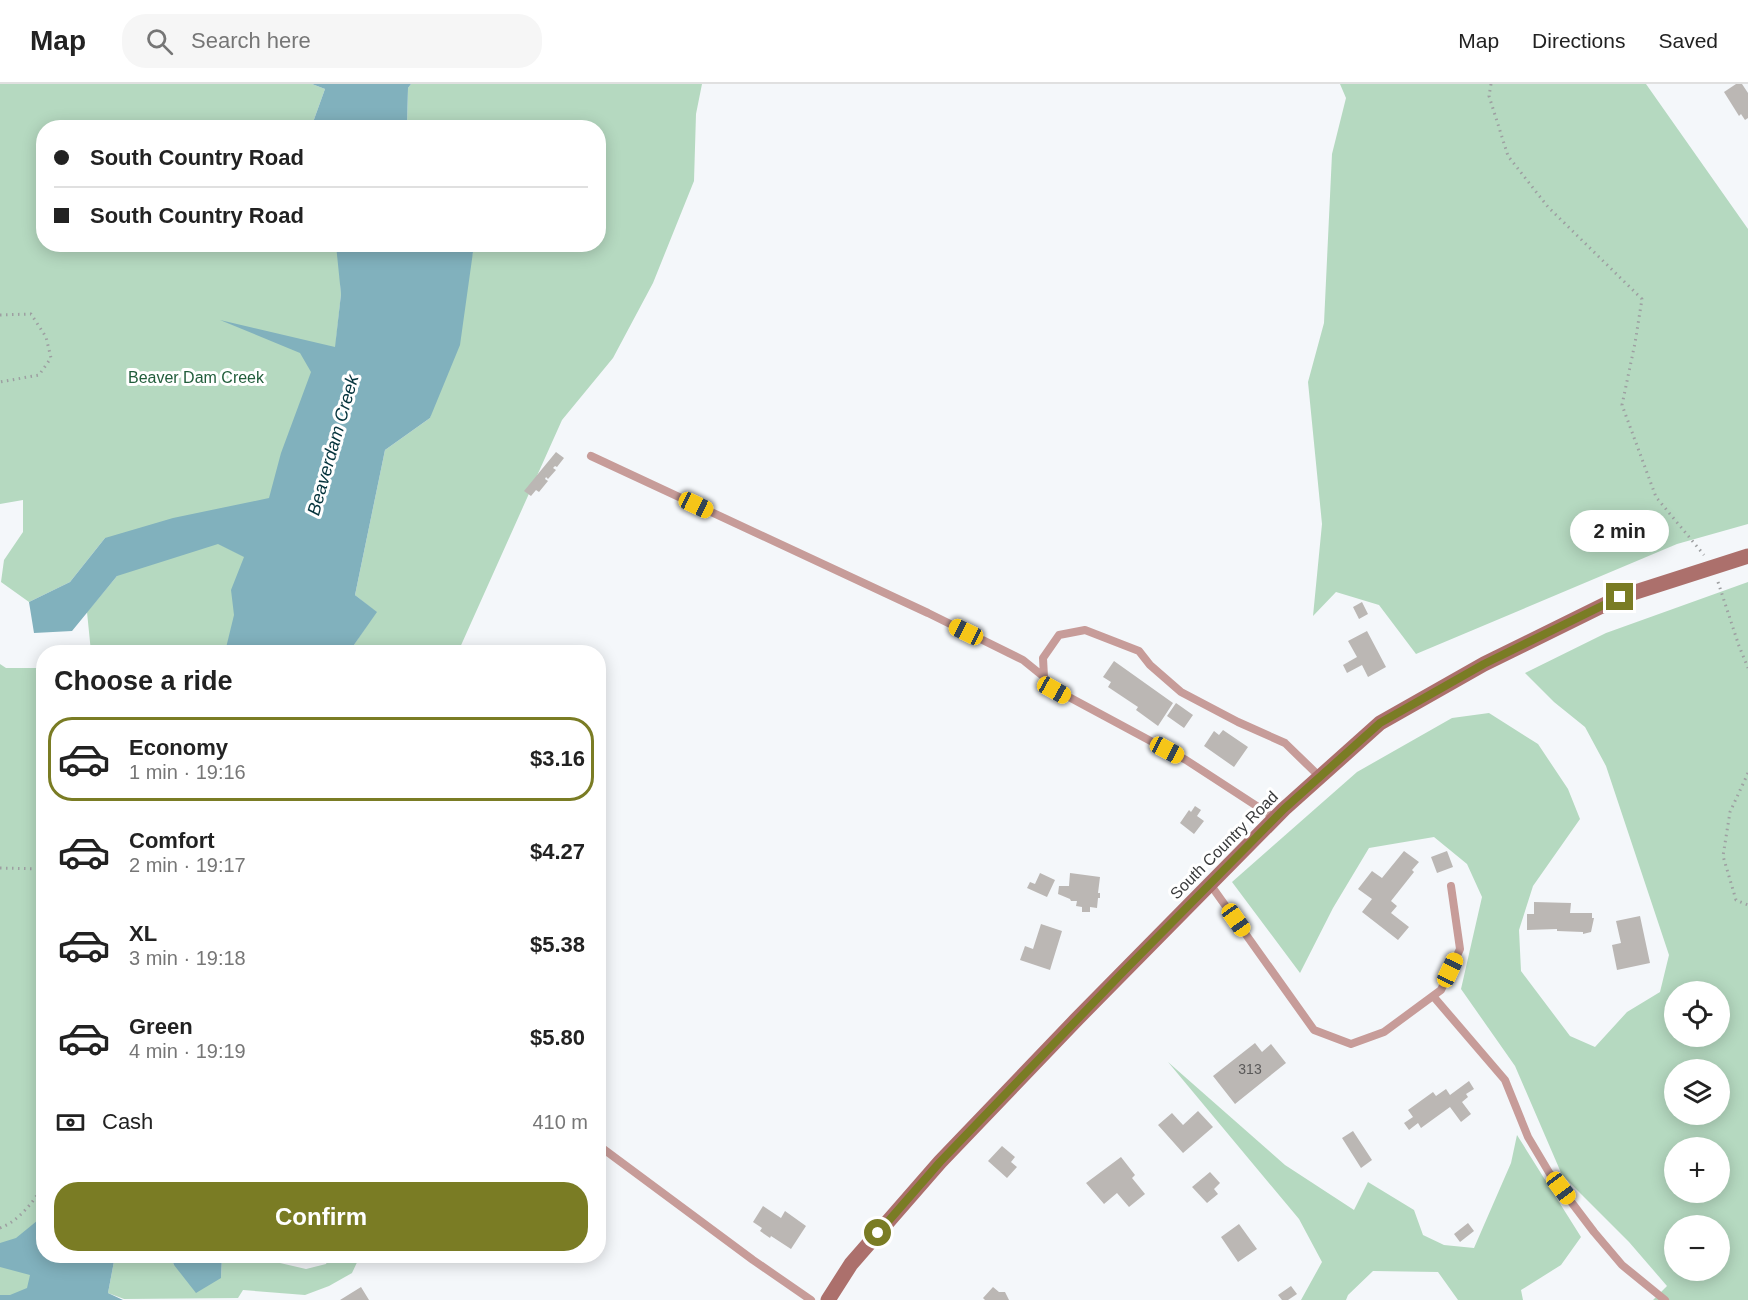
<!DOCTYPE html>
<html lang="en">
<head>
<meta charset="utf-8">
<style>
  body { margin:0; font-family:Arial,sans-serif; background:#f6f6f6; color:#222; height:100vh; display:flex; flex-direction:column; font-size:22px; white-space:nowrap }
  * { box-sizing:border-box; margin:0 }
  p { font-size:20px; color:#767676 }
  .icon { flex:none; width:33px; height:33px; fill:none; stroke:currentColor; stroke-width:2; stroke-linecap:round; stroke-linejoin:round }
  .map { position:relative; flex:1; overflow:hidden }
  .drawer { position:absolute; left:36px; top:561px; width:570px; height:618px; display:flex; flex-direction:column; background:#fff; border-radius:24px; box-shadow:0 3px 15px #0003 }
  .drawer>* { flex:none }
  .hud { position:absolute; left:36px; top:36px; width:570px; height:132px; border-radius:24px; box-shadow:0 3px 15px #0003; display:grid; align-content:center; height:132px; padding:0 18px; background:#fff }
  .tools { position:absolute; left:1664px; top:897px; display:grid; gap:12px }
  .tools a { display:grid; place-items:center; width:66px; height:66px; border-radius:50%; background:#fff; box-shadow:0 3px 15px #0003; font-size:30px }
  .end { position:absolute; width:27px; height:27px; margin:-14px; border:8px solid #7a7c24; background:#fff; box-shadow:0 0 0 3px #fff }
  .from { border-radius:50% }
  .bubble { position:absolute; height:42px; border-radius:21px; background:#fff; box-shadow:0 3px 15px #0003; font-size:20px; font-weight:700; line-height:42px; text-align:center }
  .car { position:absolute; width:18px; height:36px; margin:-18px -9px; border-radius:8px; box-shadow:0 0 4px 2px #0007; background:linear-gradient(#f5c518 24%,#345 0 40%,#f5c518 0 76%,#345 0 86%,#f5c518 0) }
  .hud b { display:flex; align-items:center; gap:21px; height:57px; font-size:22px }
  .hud b+b { border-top:2px solid #e0e0e0 }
  .hud i { width:15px; height:15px; background:#222 }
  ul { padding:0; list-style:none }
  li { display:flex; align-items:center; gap:18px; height:84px; margin:0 12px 9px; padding:0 6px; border:3px solid transparent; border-radius:24px }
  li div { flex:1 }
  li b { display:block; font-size:22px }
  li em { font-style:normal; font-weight:700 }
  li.active { border-color:#7a7c24 }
  li>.icon { width:54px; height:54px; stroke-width:1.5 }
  h2 { padding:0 18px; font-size:27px; line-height:72px }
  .pay { display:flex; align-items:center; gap:15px; height:66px; padding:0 18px; font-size:22px }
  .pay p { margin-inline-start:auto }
  .cta { display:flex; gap:12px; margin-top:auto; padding:12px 18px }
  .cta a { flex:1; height:69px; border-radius:24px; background:#7a7c24; color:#fff; font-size:24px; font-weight:700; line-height:69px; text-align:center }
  header { display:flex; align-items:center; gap:36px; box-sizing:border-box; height:84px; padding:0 30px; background:#fff; border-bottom:2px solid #e0e0e0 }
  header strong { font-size:28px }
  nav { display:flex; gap:33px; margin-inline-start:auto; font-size:21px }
  .search { width:420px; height:54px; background:#f6f6f6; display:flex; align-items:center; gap:15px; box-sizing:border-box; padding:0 21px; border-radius:24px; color:#767676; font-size:22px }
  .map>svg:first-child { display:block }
  .green { fill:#b5d9c0; fill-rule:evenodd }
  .water { fill:#81b1bd }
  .building { fill:#bbb7b4 }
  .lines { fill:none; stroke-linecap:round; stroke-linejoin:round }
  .path { stroke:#9d9fa1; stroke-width:3; stroke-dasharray:1.5 4.5; stroke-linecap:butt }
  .lane { stroke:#c79c99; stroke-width:8 }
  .secondary { stroke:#ac706c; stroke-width:15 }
  .route { stroke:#7a7c24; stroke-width:8 }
  .labels { text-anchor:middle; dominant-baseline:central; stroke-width:6; stroke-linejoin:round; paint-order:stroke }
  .number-label { font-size:14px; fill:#5a5959 }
  .park-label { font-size:16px; fill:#215d3b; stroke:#fff }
  .street-label { font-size:16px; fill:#393a3b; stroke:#fff }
  .water-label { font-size:18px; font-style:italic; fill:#04333c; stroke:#fff }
</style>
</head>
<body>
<header>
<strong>Map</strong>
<div class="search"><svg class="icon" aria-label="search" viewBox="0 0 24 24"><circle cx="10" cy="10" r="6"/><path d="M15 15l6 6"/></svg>Search here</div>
<nav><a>Map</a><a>Directions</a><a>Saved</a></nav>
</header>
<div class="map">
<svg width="1748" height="1216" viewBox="0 0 1748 1216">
  <rect width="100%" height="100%" fill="#f4f7fa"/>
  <path class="green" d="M 0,0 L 312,0 L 325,5 L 312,41 L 313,43 L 44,44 L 44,160 L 338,161 L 341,210 L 336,257 L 335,305 L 238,568 L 91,568 L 87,528 L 117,492 L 105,454 L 70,498 L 29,518 L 1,498 L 4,476 L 23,448 L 23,416 L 0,420 Z
    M 411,0 L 702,0 L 696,30 L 694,97 L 653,199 L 613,274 L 562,336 L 458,568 L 349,568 L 376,528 L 355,511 L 385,366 L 430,334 L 473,168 L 469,161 L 598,160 L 598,44 L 407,43 L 408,4 Z
    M 1340,0 L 1646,0 L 1748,145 L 1748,440 L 1677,460 L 1416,570 L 1379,521 L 1336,508 L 1313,532 L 1322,440 L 1308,298 L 1324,239 L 1332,70 L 1346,14 Z
    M 1748,498 L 1748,1216 L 1653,1216 L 1667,1202 L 1629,1158 L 1562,1091 L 1515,982 L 1461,905 L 1482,813 L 1467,780 L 1434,753 L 1369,764 L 1333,824 L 1300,889 L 1232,798 L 1357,688 L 1452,634 L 1489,629 L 1538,660 L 1568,705 L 1580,735 L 1533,802 L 1519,846 L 1521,887 L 1570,952 L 1595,963 L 1627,928 L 1660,908 L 1669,871 L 1606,682 L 1585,643 L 1554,618 L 1525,589 L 1606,549 ZM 1674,908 L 1719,908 L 1719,952 L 1674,952 ZM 1674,986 L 1719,986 L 1719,1030 L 1674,1030 ZM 1674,1064 L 1719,1064 L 1719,1108 L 1674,1108 ZM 1674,1142 L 1719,1142 L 1719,1186 L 1674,1186 Z
    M 0,580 L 6,584 L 43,584 L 44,1172 L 46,1216 L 0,1216 Z
    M 1168,978 L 1285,1081 L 1354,1126 L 1368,1098 L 1414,1126 L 1423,1151 L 1444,1161 L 1474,1164 L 1511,1079 L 1517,1051 L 1581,1153 L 1561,1181 L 1521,1206 L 1523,1216 L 1458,1216 L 1438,1188 L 1373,1187 L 1348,1211 L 1346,1216 L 1301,1216 L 1322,1178 L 1299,1135 Z
    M 115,1172 L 170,1172 L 174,1181 L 221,1194 L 222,1172 L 280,1172 L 280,1179 L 306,1185 L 326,1180 L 330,1172 L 360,1172 L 352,1189 L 329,1202 L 305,1211 L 243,1206 L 238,1214 L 124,1215 L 108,1209 Z"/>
  <path class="water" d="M 312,0 L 411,0 L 408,4 L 407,43 L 313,43 L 312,41 L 325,5 Z
    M 336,161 L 469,161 L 473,168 L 460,261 L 430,334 L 385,366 L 355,511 L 377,528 L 349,568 L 225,568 L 234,531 L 231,506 L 244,473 L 218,460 L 117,492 L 72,547 L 34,549 L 29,518 L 70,498 L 105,454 L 173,434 L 269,414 L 281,369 L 311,288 L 300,269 L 220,236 L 335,263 L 341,210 Z
    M 43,1132 L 44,1172 L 115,1172 L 108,1209 L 123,1216 L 0,1216 L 0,1211 L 10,1211 L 27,1204 L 30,1191 L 0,1183 L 0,1159 L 16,1154 Z
    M 170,1172 L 222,1172 L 221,1194 L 196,1209 L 174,1181 Z"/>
  <path class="building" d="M 1736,0 L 1742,0 L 1748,9 L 1748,34 L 1745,36 L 1741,30 L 1739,32 L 1724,8 Z
    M 556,368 L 564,374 L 557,383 L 555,382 L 553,384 L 556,386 L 548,395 L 546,393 L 545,395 L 548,397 L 539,408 L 536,406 L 531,412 L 524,407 Z
    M 1362,518 L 1368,530 L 1359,535 L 1353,523 Z
    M 1367,547 L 1386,583 L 1368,593 L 1362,581 L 1347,589 L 1343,581 L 1357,573 L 1348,557 Z
    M 1114,577 L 1173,619 L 1158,642 L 1136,626 L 1138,623 L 1108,603 L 1111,598 L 1103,593 Z
    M 1176,619 L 1193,631 L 1184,644 L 1167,632 Z
    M 1223,646 L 1248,663 L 1234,683 L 1204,662 L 1214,647 L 1219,651 Z
    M 1195,722 L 1201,726 L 1197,732 L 1204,737 L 1194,750 L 1180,739 L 1189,726 L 1191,728 Z
    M 1404,767 L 1419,778 L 1412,786 L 1414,788 L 1391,817 L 1397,822 L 1391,829 L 1409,843 L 1398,856 L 1362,828 L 1372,815 L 1358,805 L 1372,787 L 1382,794 Z
    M 1447,767 L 1453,783 L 1437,789 L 1431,773 Z
    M 1040,789 L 1055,796 L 1047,813 L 1027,804 L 1030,798 L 1035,800 Z
    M 1070,789 L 1100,793 L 1098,809 L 1100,809 L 1100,814 L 1098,814 L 1097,824 L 1090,823 L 1090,828 L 1082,828 L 1082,823 L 1076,822 L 1077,817 L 1071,817 L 1070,815 L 1058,810 L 1059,802 L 1069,802 Z
    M 1534,818 L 1571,819 L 1570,829 L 1592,829 L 1592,834 L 1594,834 L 1591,848 L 1583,850 L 1583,848 L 1557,847 L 1557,845 L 1527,846 L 1527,830 L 1534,830 Z
    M 1640,832 L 1650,879 L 1617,886 L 1612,861 L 1621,859 L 1616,837 Z
    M 1041,840 L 1062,847 L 1050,886 L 1020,876 L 1025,862 L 1033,865 Z
    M 1255,959 L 1262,968 L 1271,960 L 1286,979 L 1235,1020 L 1213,992 Z
    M 1469,997 L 1474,1005 L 1466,1010 L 1468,1013 L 1462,1018 L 1471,1030 L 1461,1038 L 1450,1023 L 1421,1044 L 1418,1039 L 1409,1046 L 1404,1039 L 1413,1033 L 1408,1026 L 1433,1008 L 1436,1012 L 1446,1005 L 1450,1011 Z
    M 1198,1027 L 1213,1043 L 1183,1069 L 1158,1041 L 1172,1029 L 1183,1041 Z
    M 1353,1047 L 1372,1076 L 1361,1084 L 1342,1054 Z
    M 1002,1062 L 1015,1073 L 1011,1078 L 1017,1083 L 1007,1094 L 988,1077 Z
    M 1121,1073 L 1135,1091 L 1132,1094 L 1145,1110 L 1129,1123 L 1117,1109 L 1104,1120 L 1086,1099 Z
    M 1210,1088 L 1220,1099 L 1214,1105 L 1218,1110 L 1207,1119 L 1192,1103 Z
    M 763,1122 L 781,1134 L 785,1127 L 806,1142 L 791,1165 L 771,1152 L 770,1154 L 760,1147 L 762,1144 L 753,1138 Z
    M 1468,1139 L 1474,1147 L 1460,1158 L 1454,1150 Z
    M 1239,1140 L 1257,1165 L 1238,1178 L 1221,1153 Z
    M 1291,1202 L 1297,1210 L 1288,1216 L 1282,1216 L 1278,1211 Z
    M 361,1203 L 369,1216 L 340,1216 Z
    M 993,1203 L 999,1208 L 1005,1208 L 1009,1216 L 985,1216 L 983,1214 Z"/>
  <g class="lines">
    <path class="path" d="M 1491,0 L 1489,12 L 1508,72 L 1548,123 L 1642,215 L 1635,259 L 1622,321 L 1656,413 L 1704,471
      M 0,231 L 31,230 L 46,253 L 51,274 L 39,291 L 0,298
      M 1718,498 L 1739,562 L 1748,584
      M 1748,689 L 1730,728 L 1723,772 L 1736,816 L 1748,821
      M 0,784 L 44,785
      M 0,1144 C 19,1137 33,1118 44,1101"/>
    <path class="lane" d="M 591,372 L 928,529 L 1023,576 L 1044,593
      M 1275,734 L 1186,676 L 1054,605 L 1044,593 L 1043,574 L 1059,551 L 1085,546 L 1139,567 L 1150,581 L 1181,608 L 1238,638 L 1285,659 L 1320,693
      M 1210,800 L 1314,946 L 1351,960 L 1384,948 L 1441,906 L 1460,865 L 1451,802
      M 1433,912 L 1505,996 L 1528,1053 L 1550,1090 L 1594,1148 L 1622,1181 L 1665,1216
      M 598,1061 L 753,1176 L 811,1216"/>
    <path class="secondary" d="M 828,1216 L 851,1180 L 940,1078 L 1076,936 L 1284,725 L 1380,639 L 1484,580 L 1620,513 L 1748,472"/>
  </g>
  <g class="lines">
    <path class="route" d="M 878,1149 L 940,1078 L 1123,888 L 1284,725 L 1380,639 L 1484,580 L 1620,513"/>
  </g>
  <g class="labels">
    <g class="number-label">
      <text x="1250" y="985">313</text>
    </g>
    <g class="park-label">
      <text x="196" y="293">Beaver Dam Creek</text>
    </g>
    <g class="street-label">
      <text transform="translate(1224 761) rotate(-45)">South Country Road</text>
    </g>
    <g class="water-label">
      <text transform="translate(333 361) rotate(-74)">Beaverdam Creek</text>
    </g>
  </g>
</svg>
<div class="tools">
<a><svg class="icon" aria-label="locate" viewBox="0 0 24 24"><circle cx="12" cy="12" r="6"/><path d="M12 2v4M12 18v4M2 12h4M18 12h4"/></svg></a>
<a><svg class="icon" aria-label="layers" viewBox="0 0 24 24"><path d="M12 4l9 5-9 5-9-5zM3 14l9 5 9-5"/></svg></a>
<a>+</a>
<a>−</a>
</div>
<i class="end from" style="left:878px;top:1149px"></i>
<i class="end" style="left:1620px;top:513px"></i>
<div class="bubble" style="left:1570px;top:426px;width:99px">2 min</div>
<i class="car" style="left:696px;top:421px;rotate:115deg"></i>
<i class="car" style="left:966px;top:548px;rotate:296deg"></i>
<i class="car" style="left:1054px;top:606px;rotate:119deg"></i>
<i class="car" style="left:1167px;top:666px;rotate:118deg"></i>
<i class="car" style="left:1236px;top:836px;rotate:145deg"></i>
<i class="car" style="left:1450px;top:886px;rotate:25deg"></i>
<i class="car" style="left:1561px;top:1104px;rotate:143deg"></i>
<div class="hud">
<b><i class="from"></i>South Country Road</b>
<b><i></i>South Country Road</b>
</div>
<section class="drawer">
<h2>Choose a ride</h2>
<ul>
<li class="active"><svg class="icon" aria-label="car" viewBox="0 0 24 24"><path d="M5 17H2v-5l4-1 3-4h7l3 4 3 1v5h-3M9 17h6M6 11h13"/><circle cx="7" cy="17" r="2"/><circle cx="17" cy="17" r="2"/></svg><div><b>Economy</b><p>1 min · 19:16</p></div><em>$3.16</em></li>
<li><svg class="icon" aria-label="car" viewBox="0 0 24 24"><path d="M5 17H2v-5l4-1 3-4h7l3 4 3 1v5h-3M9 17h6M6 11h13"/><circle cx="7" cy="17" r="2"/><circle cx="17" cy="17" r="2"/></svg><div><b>Comfort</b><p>2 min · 19:17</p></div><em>$4.27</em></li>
<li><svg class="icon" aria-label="car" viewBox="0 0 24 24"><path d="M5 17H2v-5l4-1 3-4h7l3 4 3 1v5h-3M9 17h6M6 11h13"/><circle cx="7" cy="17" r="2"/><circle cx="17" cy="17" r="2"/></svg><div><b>XL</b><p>3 min · 19:18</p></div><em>$5.38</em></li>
<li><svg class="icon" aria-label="car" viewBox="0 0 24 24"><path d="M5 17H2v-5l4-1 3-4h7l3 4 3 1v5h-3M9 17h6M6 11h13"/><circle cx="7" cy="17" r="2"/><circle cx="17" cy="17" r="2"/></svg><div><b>Green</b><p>4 min · 19:19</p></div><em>$5.80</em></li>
</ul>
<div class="pay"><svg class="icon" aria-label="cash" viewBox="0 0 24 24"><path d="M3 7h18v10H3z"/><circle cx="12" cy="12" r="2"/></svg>Cash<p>410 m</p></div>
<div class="cta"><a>Confirm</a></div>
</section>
</div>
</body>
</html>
